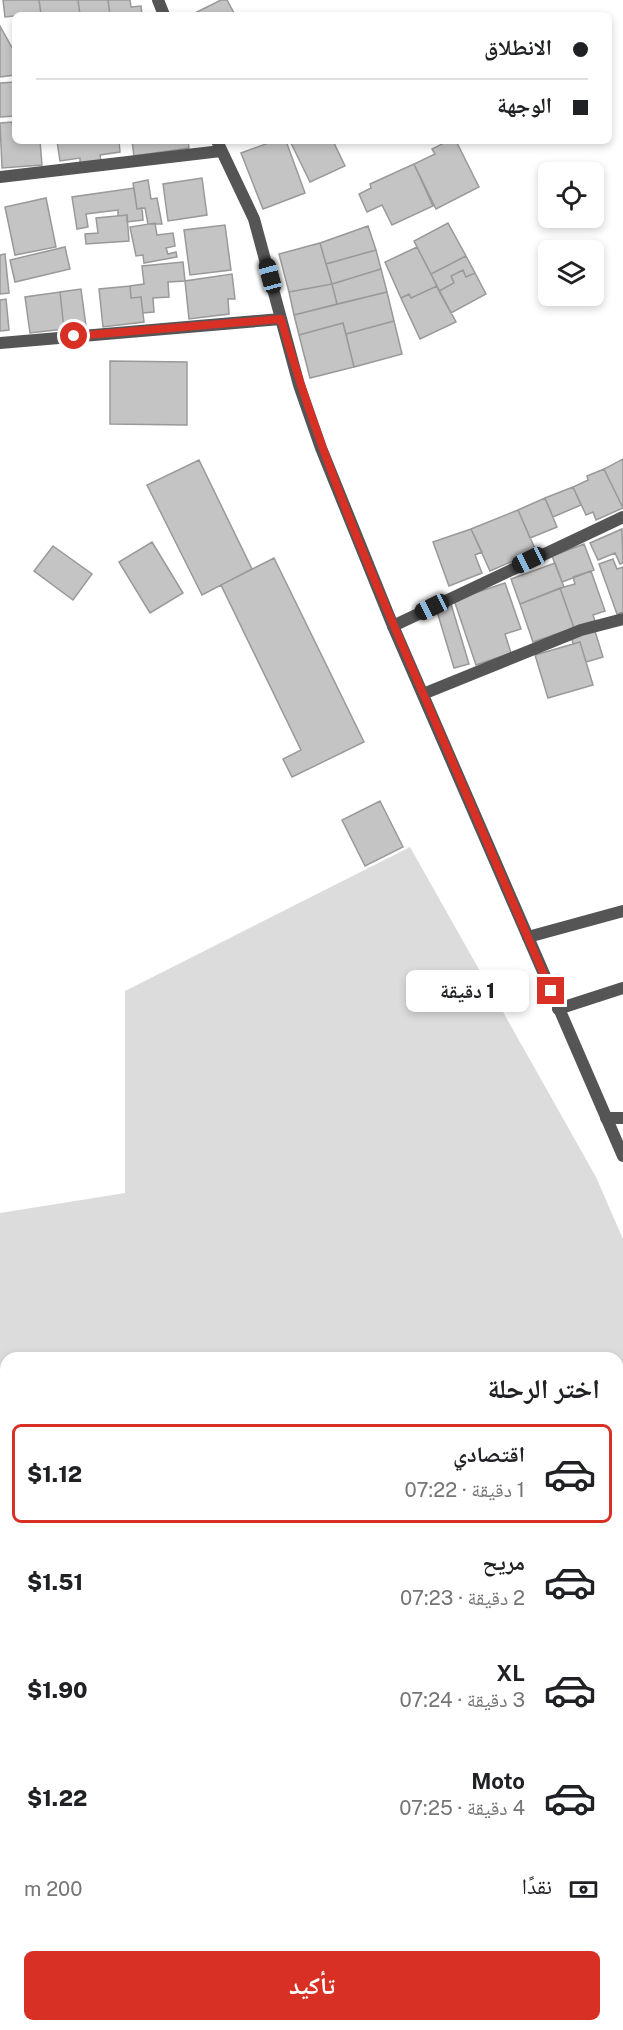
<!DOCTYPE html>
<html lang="ar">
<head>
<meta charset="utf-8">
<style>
  body { margin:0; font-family:"Public Sans","Noto Naskh Arabic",sans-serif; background:#f2f2f2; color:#202124; direction:rtl; height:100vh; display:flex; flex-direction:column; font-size:22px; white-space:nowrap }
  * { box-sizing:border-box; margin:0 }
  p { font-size:20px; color:#757577 }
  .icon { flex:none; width:33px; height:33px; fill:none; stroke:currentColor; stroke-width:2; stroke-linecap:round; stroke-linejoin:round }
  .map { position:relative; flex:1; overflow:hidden; direction:ltr }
  .panel { position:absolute; left:0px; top:1352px; width:624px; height:680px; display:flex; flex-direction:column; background:#fff; border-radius:18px 18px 0 0; box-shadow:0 3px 9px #0003; direction:rtl }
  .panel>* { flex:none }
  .hud { position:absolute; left:12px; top:12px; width:600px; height:132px; border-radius:9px; box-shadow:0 3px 9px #0003; direction:rtl; display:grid; align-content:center; height:132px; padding:0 24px; background:#fff }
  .controls { position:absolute; left:538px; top:162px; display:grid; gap:12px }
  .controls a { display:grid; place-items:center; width:66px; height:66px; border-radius:9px; background:#fff; box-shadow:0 3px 9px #0003; font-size:30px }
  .end { position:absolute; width:27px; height:27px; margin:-14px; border:8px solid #d93025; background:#fff; box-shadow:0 0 0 3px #fff }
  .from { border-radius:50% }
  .bubble { position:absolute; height:42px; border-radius:9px; background:#fff; box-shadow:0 3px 9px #0003; font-size:20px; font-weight:800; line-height:42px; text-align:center; direction:rtl }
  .car { position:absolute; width:18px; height:36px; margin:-18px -9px; border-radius:8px; box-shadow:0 0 4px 2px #0007; background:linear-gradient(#222 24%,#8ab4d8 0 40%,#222 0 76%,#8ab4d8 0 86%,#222 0) }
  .hud b { display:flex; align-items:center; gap:21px; height:57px; font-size:22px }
  .hud b+b { border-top:2px solid #e0e0e0 }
  .hud i { width:15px; height:15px; background:#202124 }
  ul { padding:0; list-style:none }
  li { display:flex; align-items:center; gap:18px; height:99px; margin:0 12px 9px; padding:0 12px; border:3px solid transparent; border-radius:9px }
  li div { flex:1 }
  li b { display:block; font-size:22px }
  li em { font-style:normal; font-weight:800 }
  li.selected { border-color:#d93025 }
  li>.icon { width:54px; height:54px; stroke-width:1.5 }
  h2 { padding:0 24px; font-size:27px; line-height:72px }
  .pay { display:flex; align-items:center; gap:15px; height:66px; padding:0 24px; font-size:22px }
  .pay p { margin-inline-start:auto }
  .action { display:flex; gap:12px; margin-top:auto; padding:12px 24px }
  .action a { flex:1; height:69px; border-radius:9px; background:#d93025; color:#fff; font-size:24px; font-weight:800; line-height:69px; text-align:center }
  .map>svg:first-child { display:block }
  .green { fill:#dcdcdc }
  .building { fill:#c4c4c4; stroke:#999; stroke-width:1.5 }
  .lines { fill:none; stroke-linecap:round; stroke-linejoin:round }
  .lane { stroke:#555; stroke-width:12 }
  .street { stroke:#555; stroke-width:12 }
  .route { stroke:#d93025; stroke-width:8 }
</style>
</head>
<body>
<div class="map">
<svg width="623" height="2030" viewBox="0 0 623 2030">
  <rect width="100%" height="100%" fill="#fff"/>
  <path class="green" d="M 410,847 L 596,1177 L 623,1239 L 623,1883 L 618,1886 L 618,1358 L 6,1358 L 6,1953 L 0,1954 L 0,1213 L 125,1193 L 125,991 Z
    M 218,2025 L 379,2025 L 370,2030 L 249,2030 Z"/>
  <path class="building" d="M 3,0 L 39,0 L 41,13 L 5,17 Z
    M 39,0 L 78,0 L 80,15 L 41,15 Z
    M 78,0 L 108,0 L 110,15 L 80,15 Z
    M 108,0 L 130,0 L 131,7 L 141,6 L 142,15 L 110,15 Z
    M 221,0 L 227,0 L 235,15 L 191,15 Z
    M 0,26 L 15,53 L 15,75 L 0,77 Z
    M 15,82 L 15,116 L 0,117 L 0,83 Z
    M 12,122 L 15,141 L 40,141 L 42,165 L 2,168 L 0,123 Z
    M 57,141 L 119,141 L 120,152 L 100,155 L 101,161 L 80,163 L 80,158 L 60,161 Z
    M 132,141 L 188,141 L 189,148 L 134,156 Z
    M 274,141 L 286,141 L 305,193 L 263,209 L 241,153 Z
    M 290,141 L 333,141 L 345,166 L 310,182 Z
    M 448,141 L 456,141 L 479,187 L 436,209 L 414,164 L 435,154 L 432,149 Z
    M 414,164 L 433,206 L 392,225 L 382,205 L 367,212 L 359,194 L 371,188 L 370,184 Z
    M 202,178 L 207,215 L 168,221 L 163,184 Z
    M 148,180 L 151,199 L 157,198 L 162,224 L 148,224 L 145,208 L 137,209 L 133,183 Z
    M 134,188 L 137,209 L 142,208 L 143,220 L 127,222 L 127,215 L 118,216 L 118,210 L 86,214 L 88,227 L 77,229 L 72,197 Z
    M 46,198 L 56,247 L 15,255 L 5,207 Z
    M 127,215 L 129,241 L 86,244 L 85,234 L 98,233 L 96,218 Z
    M 155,223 L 157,235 L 173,233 L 175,246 L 166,248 L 168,254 L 176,252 L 177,257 L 144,263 L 143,255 L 136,256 L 130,227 Z
    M 448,223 L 466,256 L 431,274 L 414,241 Z
    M 225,225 L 231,270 L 190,275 L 184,230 Z
    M 368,226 L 376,250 L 326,264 L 320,243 Z
    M 320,243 L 332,284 L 289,292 L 279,254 Z
    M 65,247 L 70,269 L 15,282 L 10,260 Z
    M 417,247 L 437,286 L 411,298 L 409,294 L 401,298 L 385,262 Z
    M 376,250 L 381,269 L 332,284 L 326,264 Z
    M 5,254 L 9,293 L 0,294 L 0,255 Z
    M 466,256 L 475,273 L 466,277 L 463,270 L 451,276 L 454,283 L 439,291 L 431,274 Z
    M 183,262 L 185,281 L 168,282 L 169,297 L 153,298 L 154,312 L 143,313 L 141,297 L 131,298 L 130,286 L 144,284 L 142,266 Z
    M 381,269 L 387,292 L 337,304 L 332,284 Z
    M 463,270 L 466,277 L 475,273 L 486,294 L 451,313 L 439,291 L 454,283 L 451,276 Z
    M 232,274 L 235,299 L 228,299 L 229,314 L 189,319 L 185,281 Z
    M 332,284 L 337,304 L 294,315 L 289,292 Z
    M 130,286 L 131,298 L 141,297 L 144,322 L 103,327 L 99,289 Z
    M 437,286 L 456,322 L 420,339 L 401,298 L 409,294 L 411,298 Z
    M 81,289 L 86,326 L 64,329 L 60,292 Z
    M 60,292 L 64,329 L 30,333 L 25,297 Z
    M 387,292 L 394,321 L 346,334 L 343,323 L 299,335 L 294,315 Z
    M 6,299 L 9,330 L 0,331 L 0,300 Z
    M 394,321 L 402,354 L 354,367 L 346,334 Z
    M 343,323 L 354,367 L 310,378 L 299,335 Z
    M 110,361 L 187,362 L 187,425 L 110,424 Z
    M 623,459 L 623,508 L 604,469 Z
    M 199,460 L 252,569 L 202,595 L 147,485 Z
    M 604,469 L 623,508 L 596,520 L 593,512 L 586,515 L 573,487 L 588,480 L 587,476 Z
    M 573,487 L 581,505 L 553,517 L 545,498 Z
    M 545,498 L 557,527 L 530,538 L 518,510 Z
    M 518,510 L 536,551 L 490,571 L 471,529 Z
    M 471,529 L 482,552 L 475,555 L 482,573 L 449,586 L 433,542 Z
    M 622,529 L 623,563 L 620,564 L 615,553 L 598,560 L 590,543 Z
    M 152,542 L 183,593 L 150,613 L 119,562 Z
    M 584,544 L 594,570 L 562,582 L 552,556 Z
    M 53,546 L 92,574 L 73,600 L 34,571 Z
    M 274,558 L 364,742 L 292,777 L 283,759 L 301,750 L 221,585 Z
    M 613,559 L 617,569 L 623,567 L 623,612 L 617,614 L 599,564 Z
    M 555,563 L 564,587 L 520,604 L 511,579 Z
    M 591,571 L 605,611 L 593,615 L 595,621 L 574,628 L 560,588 L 575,584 L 573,577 Z
    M 505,583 L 521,629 L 505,634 L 511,653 L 476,665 L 454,600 Z
    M 560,588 L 574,628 L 533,642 L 520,604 Z
    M 451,604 L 469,664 L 454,668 L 436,608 Z
    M 594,628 L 603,657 L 586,662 L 580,642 L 573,644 L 571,635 Z
    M 580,642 L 593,685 L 548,698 L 535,655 Z
    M 380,801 L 403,847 L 365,866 L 342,820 Z"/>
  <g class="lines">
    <path class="lane" d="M 393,626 L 623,517
      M 423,694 L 581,630 L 623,619
      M 528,937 L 623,911
      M 558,1009 L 623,988
      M 606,1118 L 623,1118"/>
    <path class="street" d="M 158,0 L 164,15
      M 217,141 L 254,219 L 299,385 L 321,448 L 393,626 L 623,1156
      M 0,177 L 221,151
      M 0,343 L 281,319
      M 618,1930 L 623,1927
      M 0,1987 L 6,1988
      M 100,2025 L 111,2030
      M 426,2030 L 437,2025"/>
  </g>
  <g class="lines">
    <path class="route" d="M 74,336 L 281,319 C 317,447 369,569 422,691 C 465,791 508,891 551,991"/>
  </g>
</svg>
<div class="controls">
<a><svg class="icon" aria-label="locate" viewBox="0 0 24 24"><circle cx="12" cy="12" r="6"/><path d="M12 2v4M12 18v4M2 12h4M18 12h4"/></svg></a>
<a><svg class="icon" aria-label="layers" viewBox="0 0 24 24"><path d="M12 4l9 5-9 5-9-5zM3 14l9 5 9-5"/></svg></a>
</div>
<i class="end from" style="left:74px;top:336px"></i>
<i class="end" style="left:551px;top:991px"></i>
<div class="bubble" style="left:406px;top:970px;width:123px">1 دقيقة</div>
<i class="car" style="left:270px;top:276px;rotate:345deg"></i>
<i class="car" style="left:529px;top:560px;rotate:244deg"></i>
<i class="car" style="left:432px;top:607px;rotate:244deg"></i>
<div class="hud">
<b><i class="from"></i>الانطلاق</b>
<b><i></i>الوجهة</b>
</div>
<section class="panel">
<h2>اختر الرحلة</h2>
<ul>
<li class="selected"><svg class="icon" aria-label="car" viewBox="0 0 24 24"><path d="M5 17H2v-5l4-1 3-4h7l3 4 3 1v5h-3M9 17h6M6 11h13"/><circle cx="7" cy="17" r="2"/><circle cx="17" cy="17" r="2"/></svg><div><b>اقتصادي</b><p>1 دقيقة · 07:22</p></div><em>$1.12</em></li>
<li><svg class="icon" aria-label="car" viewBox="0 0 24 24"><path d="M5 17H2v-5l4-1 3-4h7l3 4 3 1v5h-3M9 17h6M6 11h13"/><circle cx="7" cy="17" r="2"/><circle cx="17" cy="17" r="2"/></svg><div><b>مريح</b><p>2 دقيقة · 07:23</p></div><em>$1.51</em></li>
<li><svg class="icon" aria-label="car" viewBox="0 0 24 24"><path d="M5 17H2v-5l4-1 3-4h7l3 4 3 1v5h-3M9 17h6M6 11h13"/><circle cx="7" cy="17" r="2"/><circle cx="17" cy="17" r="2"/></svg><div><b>XL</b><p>3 دقيقة · 07:24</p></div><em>$1.90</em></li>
<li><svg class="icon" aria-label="car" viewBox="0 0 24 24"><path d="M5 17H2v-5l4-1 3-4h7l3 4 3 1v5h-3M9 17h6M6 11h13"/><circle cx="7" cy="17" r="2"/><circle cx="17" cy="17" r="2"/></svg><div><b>Moto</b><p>4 دقيقة · 07:25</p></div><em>$1.22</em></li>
</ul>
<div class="pay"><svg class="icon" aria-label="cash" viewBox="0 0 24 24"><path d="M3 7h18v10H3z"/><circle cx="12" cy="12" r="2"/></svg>نقدًا<p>200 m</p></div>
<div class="action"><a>تأكيد</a></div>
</section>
</div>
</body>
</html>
